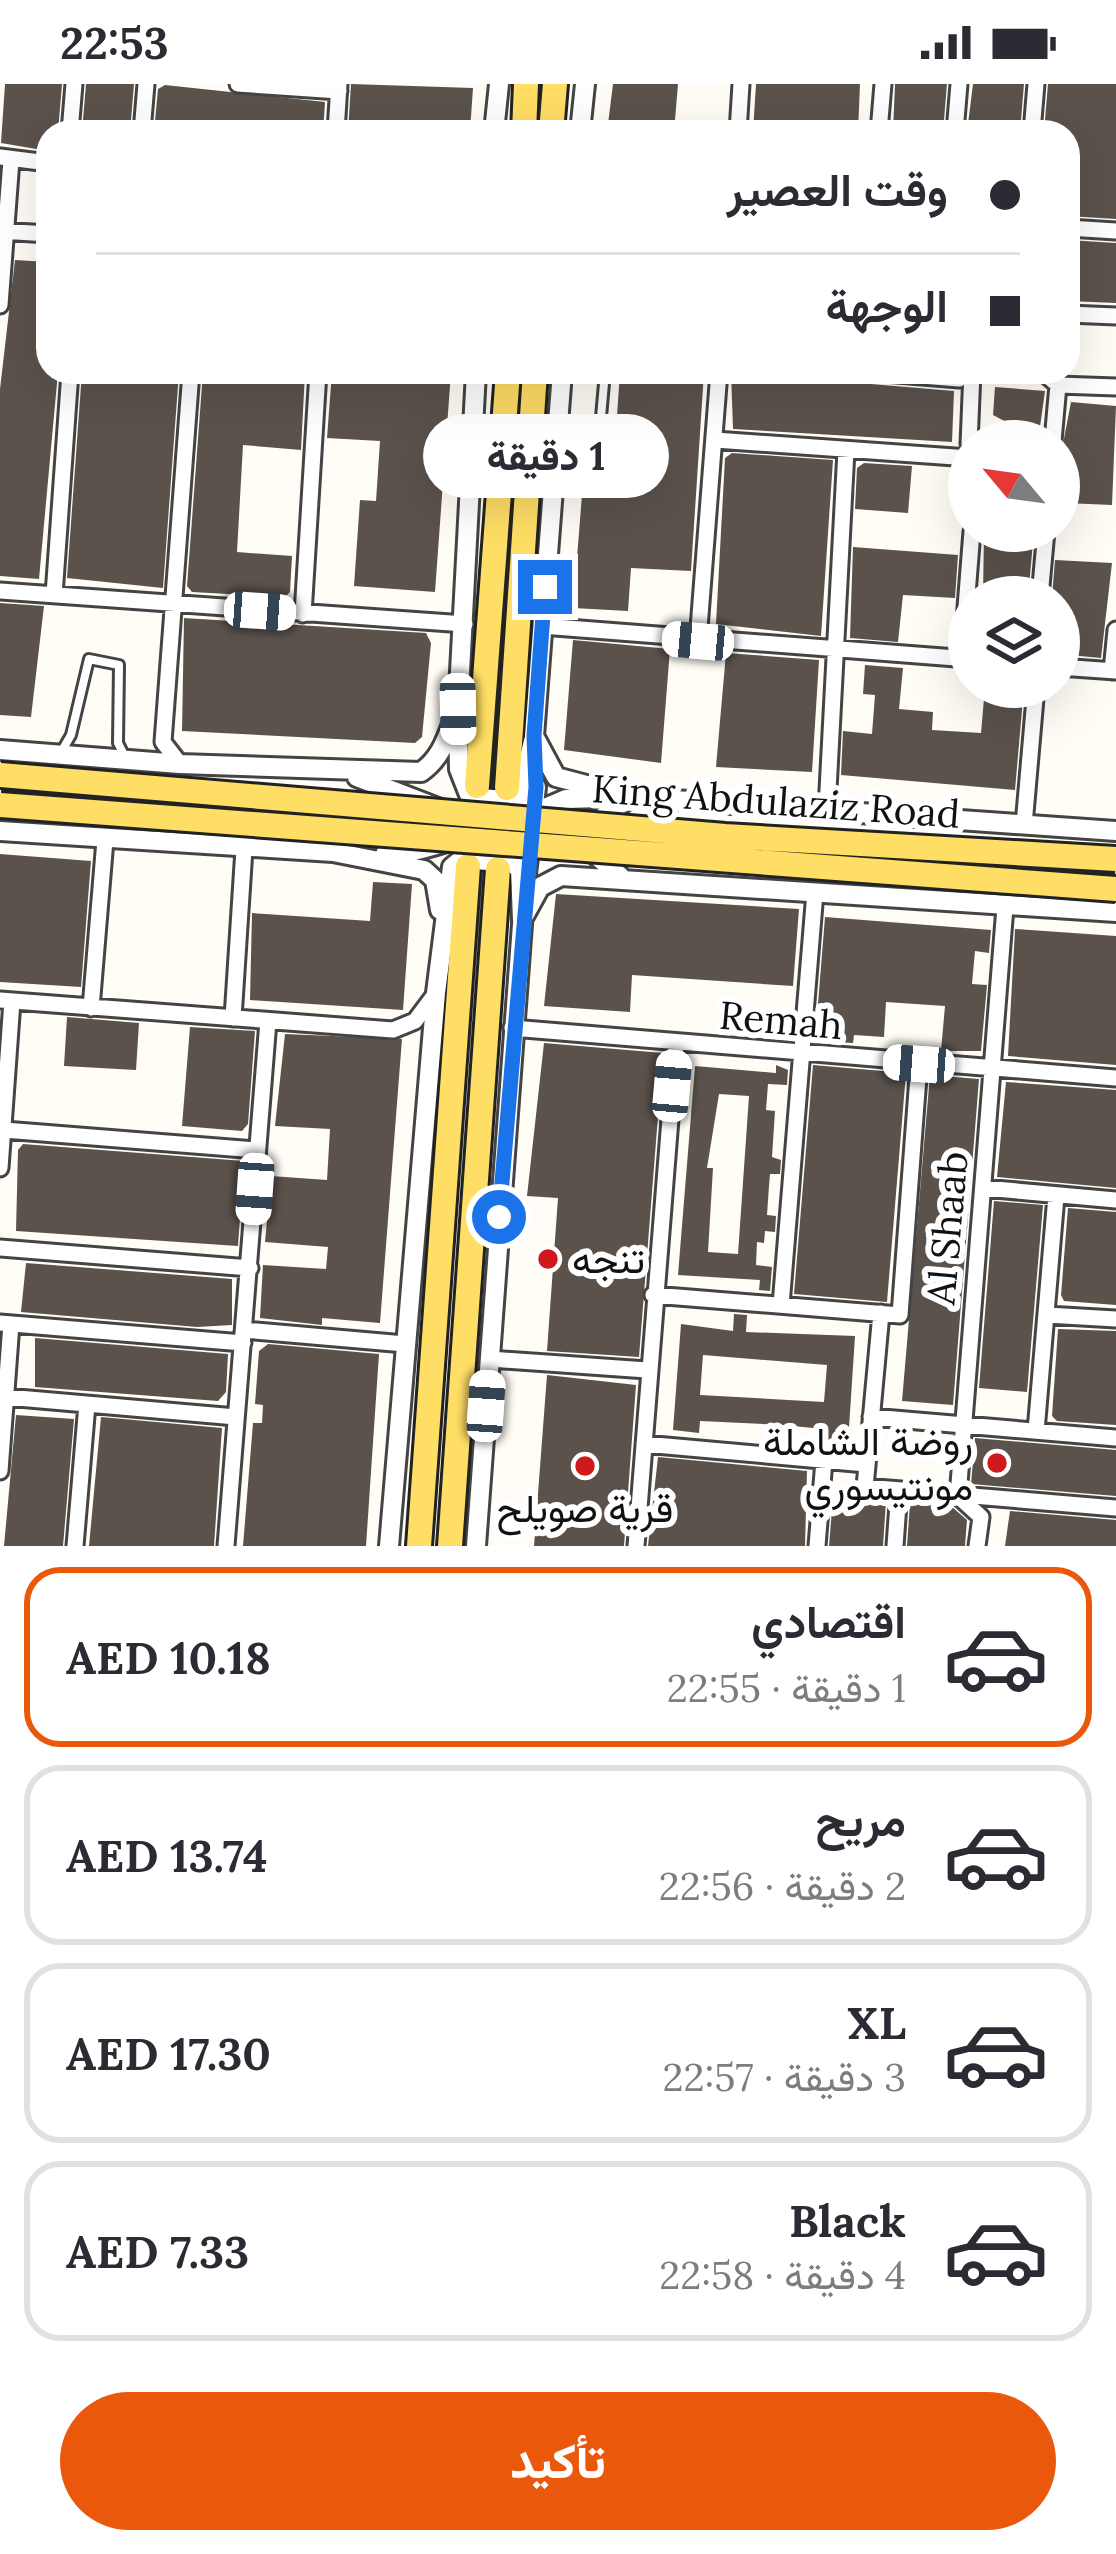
<!DOCTYPE html>
<html lang="ar">
<head>
<meta charset="utf-8">
<style>
  body { margin:0; font-family:Lora,Vazirmatn,serif; background:#f2f2f3; color:#2b2b33; direction:rtl; height:100vh; display:flex; flex-direction:column; font-size:45px; white-space:nowrap }
  * { box-sizing:border-box; margin:0 }
  p { font-size:39px; color:#7c7c81 }
  .icon { flex:none; width:66px; height:66px; fill:none; stroke:currentColor; stroke-width:2; stroke-linecap:round; stroke-linejoin:round }
  .map { position:relative; height:1462px; overflow:hidden; direction:ltr }
  .sheet { display:flex; flex-direction:column; background:#fff; flex:1 }
  .sheet>* { flex:none }
  .hud { position:absolute; left:36px; top:36px; width:1044px; height:264px; border-radius:36px; box-shadow:0 12px 48px #0002; direction:rtl; display:grid; align-content:center; height:264px; padding:0 60px; background:#fff }
  .needle { width:78px; rotate:299deg }
  .fabs { position:absolute; left:948px; top:336px; display:grid; gap:24px }
  .fabs a { display:grid; place-items:center; width:132px; height:132px; border-radius:50%; background:#fff; box-shadow:0 12px 48px #0002; font-size:60px }
  .end { position:absolute; width:54px; height:54px; margin:-27px; border:15px solid #1a73e8; background:#fff; box-shadow:0 0 0 6px #fff }
  .from { border-radius:50% }
  .bubble { position:absolute; height:84px; border-radius:42px; background:#fff; box-shadow:0 12px 48px #0002; font-size:39px; font-weight:800; line-height:84px; text-align:center; direction:rtl }
  .car { position:absolute; width:36px; height:72px; margin:-36px -18px; border-radius:15px; box-shadow:0 0 9px 3px #0007; background:linear-gradient(#fff 24%,#345 0 40%,#fff 0 76%,#345 0 86%,#fff 0) }
  .hud b { display:flex; align-items:center; gap:42px; height:114px; font-size:45px }
  .hud b+b { border-top:3px solid #e1e1e2 }
  .hud i { width:30px; height:30px; background:#2b2b33 }
  ul { padding:21px 0 0; list-style:none }
  li { display:flex; align-items:center; gap:36px; height:180px; margin:0 24px 18px; padding:0 36px; border:6px solid #e1e1e2; border-radius:36px }
  li div { flex:1 }
  li b { display:block; font-size:45px }
  li em { font-style:normal; font-weight:800 }
  li.active { border-color:#ea580c }
  li>.icon { width:108px; height:108px; stroke-width:1.5 }
  .action { display:flex; gap:24px; margin-top:auto; padding:24px 60px }
  .action a { flex:1; height:138px; border-radius:72px; background:#ea580c; color:#fff; font-size:48px; font-weight:800; line-height:138px; text-align:center }
  .status { display:flex; justify-content:space-between; align-items:center; height:84px; padding:0 60px; background:#fff; direction:ltr }
  .status svg { height:33px; fill:currentColor }
  .map>svg:first-child { display:block }
  .building { fill:#5b524c; fill-rule:evenodd }
  .lines { fill:none; stroke-linecap:round; stroke-linejoin:round }
  .service-casing { stroke:#444; stroke-width:14 }
  .minor-casing { stroke:#444; stroke-width:21 }
  .tertiary-casing { stroke:#444; stroke-width:24 }
  .primary-casing { stroke:#222; stroke-width:30 }
  .service { stroke:#fff; stroke-width:8 }
  .minor { stroke:#fff; stroke-width:15 }
  .tertiary { stroke:#fff; stroke-width:18 }
  .primary { stroke:#ffde65; stroke-width:24 }
  .primary-bridge-casing { stroke:#222; stroke-width:30; stroke-linecap:butt }
  .primary-bridge { stroke:#ffde65; stroke-width:24 }
  .route { stroke:#1a73e8; stroke-width:15 }
  .poi-dot { fill:#d0191c; stroke:#fff; stroke-width:4.5 }
  .labels { text-anchor:middle; dominant-baseline:central; stroke-width:12; stroke-linejoin:round; paint-order:stroke }
  .street-label { font-size:39px; fill:#111; stroke:#fff }
  .poi-label { font-size:39px; fill:#111; stroke:#fff; text-anchor:start }
</style>
</head>
<body>
<div class="status"><b>22:53</b><svg viewBox="0 0 49 12"><path d="M0 12V9h3v3zM5 12V6h3v6zM10 12V3h3v9zM15 12V0h3v12zM26 1h20v11H26zM47 4h2v5h-2z"/></svg></div>
<div class="map">
<svg width="1116" height="1462" viewBox="0 0 1116 1462">
  <rect width="100%" height="100%" fill="#fffdf5"/>
  <path class="building" d="M 5,0 L 62,0 L 58,48 L 48,48 L 48,67 L 1,59 Z
    M 86,0 L 134,0 L 130,48 L 82,48 Z
    M 351,0 L 473,4 L 470,47 L 348,48 Z
    M 613,0 L 678,0 L 674,48 L 607,48 Z
    M 756,0 L 860,0 L 858,48 L 753,48 Z
    M 895,0 L 947,0 L 943,48 L 893,48 Z
    M 973,0 L 1024,0 L 1020,48 L 967,48 Z
    M 1048,0 L 1116,0 L 1116,135 L 1068,132 L 1068,48 L 1044,48 Z
    M 165,1 L 325,18 L 323,48 L 154,48 L 158,5 Z
    M 1068,156 L 1116,159 L 1116,219 L 1068,217 Z
    M 15,176 L 48,178 L 48,288 L 58,288 L 39,495 L 0,492 L 0,305 Z
    M 82,288 L 179,288 L 163,504 L 67,494 Z
    M 203,288 L 305,288 L 301,366 L 243,361 L 237,468 L 292,472 L 290,508 L 285,513 L 192,508 L 187,502 Z
    M 332,288 L 451,288 L 435,508 L 354,502 L 360,416 L 376,417 L 380,357 L 327,354 Z
    M 620,288 L 704,288 L 691,487 L 631,484 L 628,527 L 573,524 L 585,373 L 614,375 Z
    M 731,288 L 841,290 L 871,300 L 954,307 L 952,358 L 733,345 Z
    M 995,303 L 1045,307 L 1038,357 L 1009,357 L 1010,340 L 993,331 Z
    M 1071,318 L 1116,322 L 1112,421 L 1065,419 L 1062,365 Z
    M 732,369 L 833,376 L 821,552 L 716,540 L 725,374 Z
    M 864,379 L 912,382 L 908,429 L 855,425 L 857,384 Z
    M 984,447 L 1034,447 L 1028,513 L 983,513 Z
    M 853,463 L 958,471 L 955,514 L 903,511 L 898,558 L 850,554 Z
    M 1055,476 L 1112,479 L 1101,574 L 1059,570 L 1059,513 L 1052,513 Z
    M 0,519 L 44,522 L 31,633 L 0,631 Z
    M 184,534 L 426,549 L 431,559 L 422,653 L 415,659 L 182,647 Z
    M 573,556 L 670,565 L 661,679 L 564,666 Z
    M 726,569 L 819,576 L 812,688 L 716,683 Z
    M 865,581 L 903,584 L 899,625 L 933,628 L 932,646 L 981,649 L 985,603 L 1024,603 L 1015,706 L 841,691 L 843,647 L 872,650 L 875,611 L 863,610 Z
    M 0,770 L 91,777 L 81,903 L 0,898 Z
    M 373,798 L 412,800 L 403,926 L 250,916 L 252,829 L 370,837 Z
    M 556,810 L 799,825 L 793,902 L 632,891 L 630,928 L 544,922 Z
    M 825,833 L 991,846 L 989,869 L 975,867 L 972,900 L 987,901 L 981,967 L 941,967 L 945,922 L 886,918 L 884,953 L 854,951 L 853,959 L 815,957 Z
    M 1015,845 L 1116,852 L 1116,981 L 1008,972 Z
    M 67,933 L 139,939 L 136,986 L 64,982 Z
    M 190,943 L 255,947 L 248,1040 L 242,1047 L 182,1042 Z
    M 285,950 L 402,955 L 380,1239 L 322,1234 L 322,1241 L 260,1234 L 263,1181 L 326,1185 L 328,1163 L 265,1158 L 271,1092 L 327,1096 L 330,1045 L 275,1042 Z
    M 544,959 L 663,969 L 639,1273 L 547,1267 L 558,1114 L 527,1112 Z
    M 776,981 L 788,986 L 787,1001 L 768,1000 L 766,1026 L 775,1027 L 772,1073 L 781,1076 L 780,1090 L 770,1090 L 769,1102 L 767,1131 L 776,1132 L 775,1148 L 765,1147 L 764,1159 L 757,1158 L 756,1181 L 772,1183 L 770,1207 L 759,1206 L 760,1196 L 678,1191 L 695,982 L 776,989 ZM 719,1010 L 749,1012 L 738,1170 L 708,1168 L 713,1084 L 707,1084 Z
    M 813,981 L 906,989 L 887,1218 L 794,1210 Z
    M 930,991 L 979,995 L 953,1321 L 902,1317 Z
    M 1006,998 L 1116,1006 L 1116,1104 L 997,1093 Z
    M 23,1060 L 244,1077 L 238,1162 L 16,1147 L 18,1066 Z
    M 994,1117 L 1043,1121 L 1027,1308 L 979,1304 Z
    M 1068,1124 L 1116,1128 L 1116,1221 L 1064,1217 L 1061,1211 Z
    M 26,1179 L 232,1195 L 232,1241 L 197,1243 L 21,1228 Z
    M 734,1230 L 747,1231 L 746,1248 L 855,1252 L 848,1359 L 822,1358 L 823,1345 L 783,1341 L 700,1337 L 699,1349 L 673,1346 L 681,1240 L 733,1247 ZM 703,1271 L 827,1281 L 824,1318 L 700,1311 Z
    M 1058,1245 L 1116,1247 L 1116,1341 L 1057,1337 L 1052,1332 Z
    M 35,1254 L 228,1270 L 226,1308 L 218,1317 L 35,1303 Z
    M 268,1260 L 379,1270 L 366,1462 L 243,1462 L 253,1339 L 262,1339 L 263,1321 L 255,1320 L 259,1267 Z
    M 547,1291 L 636,1301 L 624,1462 L 534,1462 Z
    M 16,1331 L 74,1335 L 63,1462 L 4,1462 Z
    M 101,1333 L 222,1344 L 214,1462 L 89,1462 Z
    M 975,1354 L 1116,1366 L 1116,1412 L 971,1400 Z
    M 658,1373 L 807,1387 L 805,1462 L 648,1462 Z
    M 833,1413 L 886,1417 L 883,1462 L 829,1462 Z
    M 910,1419 L 951,1422 L 967,1436 L 965,1462 L 907,1462 Z
    M 1010,1427 L 1116,1436 L 1116,1462 L 1005,1462 Z"/>
  <g class="lines">
    <defs>
      <path id="service" d="M 559,350 L 571,363 L 598,367 L 605,288
        M 60,670 L 71,651 L 89,575 L 119,581 L 118,659 L 124,671"/>
      <path id="minor" d="M 238,0 L 339,7
        M 70,48 L 74,0
        M 142,48 L 146,0
        M 336,48 L 339,0
        M 738,48 L 741,0
        M 879,48 L 883,0
        M 955,48 L 959,0
        M 1032,48 L 1036,0
        M 0,73 L 48,79
        M 1068,144 L 1116,147
        M 0,147 L 48,150
        M 0,221 L 11,76
        M 1068,230 L 1116,232
        M 872,288 L 959,295 L 968,288
        M 1043,288 L 1058,301 L 1116,303
        M 715,356 L 969,374
        M 1053,357 L 1058,301
        M 969,360 L 972,288
        M 0,507 L 465,540
        M 54,511 L 70,288
        M 1040,513 L 1046,447
        M 303,530 L 318,288
        M 542,542 L 969,575
        M 698,557 L 719,288
        M 962,574 L 972,447
        M 1059,583 L 1116,587
        M 1112,587 L 1116,546
        M 180,680 L 163,658 L 191,288
        M 827,725 L 846,366
        M 1024,741 L 1036,603
        M 0,916 L 393,946 L 415,937 L 436,909
        M 91,924 L 105,756
        M 233,934 L 244,765
        M 512,944 L 1116,994
        M 4,1046 L 257,1066
        M 0,1084 L 12,917
        M 984,1104 L 1116,1116
        M 0,1164 L 250,1184
        M 653,1211 L 900,1231 L 919,980
        M 781,1221 L 815,808
        M 881,1229 L 865,1403 L 1116,1424
        M 1047,1231 L 1116,1235
        M 0,1239 L 243,1259
        M 244,1246 L 405,1260
        M 490,1275 L 647,1286
        M 6,1313 L 236,1333
        M 871,1333 L 1116,1354
        M 1036,1347 L 1056,1112
        M 644,1360 L 866,1380
        M 0,1387 L 11,1240
        M 75,1462 L 87,1320
        M 226,1462 L 268,937
        M 636,1462 L 676,960
        M 817,1462 L 824,1376
        M 895,1462 L 899,1406
        M 977,1462 L 981,1433 L 958,1412 L 1005,823"/>
      <path id="tertiary" d="M 494,48 L 499,0
        M 580,48 L 585,0
        M 562,288 L 534,652 L 556,693 L 632,713 L 1116,747
        M 458,636 L 459,685 L 470,713 L 514,717 L 520,711 L 533,657
        M 0,666 L 180,680 L 421,688 C 443,673 448,649 458,625 L 476,288
        M 357,693 L 443,726
        M 526,732 L 566,715 L 602,714
        M 0,747 L 333,768 L 424,786 L 435,796 L 440,826
        M 385,770 C 422,771 518,738 535,705
        M 621,793 L 590,766 C 589,737 610,727 632,713
        M 525,799 L 536,703
        M 524,832 L 540,803 L 561,792 L 1116,828
        M 389,1462 L 436,909 L 452,783 L 462,775 L 513,779 L 520,786 L 522,836
        M 476,1462 L 523,827"/>
      <path id="primary" d="M 524,48 L 526,0
        M 551,48 L 555,0
        M 477,702 L 508,288
        M 507,704 L 535,288
        M 419,1462 L 468,782
        M 450,1462 L 498,785"/>
    </defs>
    <use href="#service" class="service-casing"/>
    <use href="#minor" class="minor-casing"/>
    <use href="#tertiary" class="tertiary-casing"/>
    <use href="#primary" class="primary-casing"/>
    <use href="#service" class="service"/>
    <use href="#minor" class="minor"/>
    <use href="#tertiary" class="tertiary"/>
    <use href="#primary" class="primary"/>
    <defs>
      <path id="primary-bridge" d="M 0,691 L 725,752 L 1116,775
        M 0,721 L 1116,805"/>
    </defs>
    <use href="#primary-bridge" class="primary-bridge-casing"/>
    <use href="#primary-bridge" class="primary-bridge"/>
  </g>
  <g class="lines">
    <path class="route" d="M 499,1133 L 536,703 L 534,652 L 545,503"/>
  </g>
  <g class="poi-dot">
    <circle cx="548" cy="1175" r="12"/>
    <circle cx="997" cy="1379" r="12"/>
    <circle cx="585" cy="1382" r="12"/>
  </g>
  <g class="labels">
    <g class="street-label">
      <text transform="translate(776 717) rotate(4)">King Abdulaziz Road</text>
      <text transform="translate(781 936) rotate(5)">Remah</text>
      <text transform="translate(947 1144) rotate(-85)">Al Shaab</text>
    </g>
    <g class="poi-label">
      <text x="572" y="1175">تنجه</text>
      <text x="973" y="1357" text-anchor="end">روضة الشاملة<tspan x="973" dy="45">مونتيسوري</tspan></text>
      <text x="585" y="1424" text-anchor="middle">قرية صويلح</text>
    </g>
  </g>
</svg>
<div class="fabs">
<a><svg class="needle" viewBox="-14 -14 28 28"><path d="M0-13l5 13h-10z" fill="#e53935"/><path d="M0 13l5-13h-10z" fill="#7c7c81"/></svg></a>
<a><svg class="icon" aria-label="layers" viewBox="0 0 24 24"><path d="M12 4l9 5-9 5-9-5zM3 14l9 5 9-5"/></svg></a>
</div>
<i class="end from" style="left:499px;top:1133px"></i>
<i class="end" style="left:545px;top:503px"></i>
<div class="bubble" style="left:423px;top:330px;width:246px">1 دقيقة</div>
<i class="car" style="left:260px;top:527px;rotate:94deg"></i>
<i class="car" style="left:698px;top:557px;rotate:275deg"></i>
<i class="car" style="left:458px;top:625px;rotate:179deg"></i>
<i class="car" style="left:919px;top:980px;rotate:274deg"></i>
<i class="car" style="left:672px;top:1002px;rotate:5deg"></i>
<i class="car" style="left:255px;top:1105px;rotate:184deg"></i>
<i class="car" style="left:486px;top:1322px;rotate:4deg"></i>
<div class="hud">
<b><i class="from"></i>وقت العصير</b>
<b><i></i>الوجهة</b>
</div>
</div>
<section class="sheet">
<ul>
<li class="active"><svg class="icon" aria-label="car" viewBox="0 0 24 24"><path d="M5 17H2v-5l4-1 3-4h7l3 4 3 1v5h-3M9 17h6M6 11h13"/><circle cx="7" cy="17" r="2"/><circle cx="17" cy="17" r="2"/></svg><div><b>اقتصادي</b><p>1 دقيقة · 22:55</p></div><em>AED 10.18</em></li>
<li><svg class="icon" aria-label="car" viewBox="0 0 24 24"><path d="M5 17H2v-5l4-1 3-4h7l3 4 3 1v5h-3M9 17h6M6 11h13"/><circle cx="7" cy="17" r="2"/><circle cx="17" cy="17" r="2"/></svg><div><b>مريح</b><p>2 دقيقة · 22:56</p></div><em>AED 13.74</em></li>
<li><svg class="icon" aria-label="car" viewBox="0 0 24 24"><path d="M5 17H2v-5l4-1 3-4h7l3 4 3 1v5h-3M9 17h6M6 11h13"/><circle cx="7" cy="17" r="2"/><circle cx="17" cy="17" r="2"/></svg><div><b>XL</b><p>3 دقيقة · 22:57</p></div><em>AED 17.30</em></li>
<li><svg class="icon" aria-label="car" viewBox="0 0 24 24"><path d="M5 17H2v-5l4-1 3-4h7l3 4 3 1v5h-3M9 17h6M6 11h13"/><circle cx="7" cy="17" r="2"/><circle cx="17" cy="17" r="2"/></svg><div><b>Black</b><p>4 دقيقة · 22:58</p></div><em>AED 7.33</em></li>
</ul>
<div class="action"><a>تأكيد</a></div>
</section>
</body>
</html>
